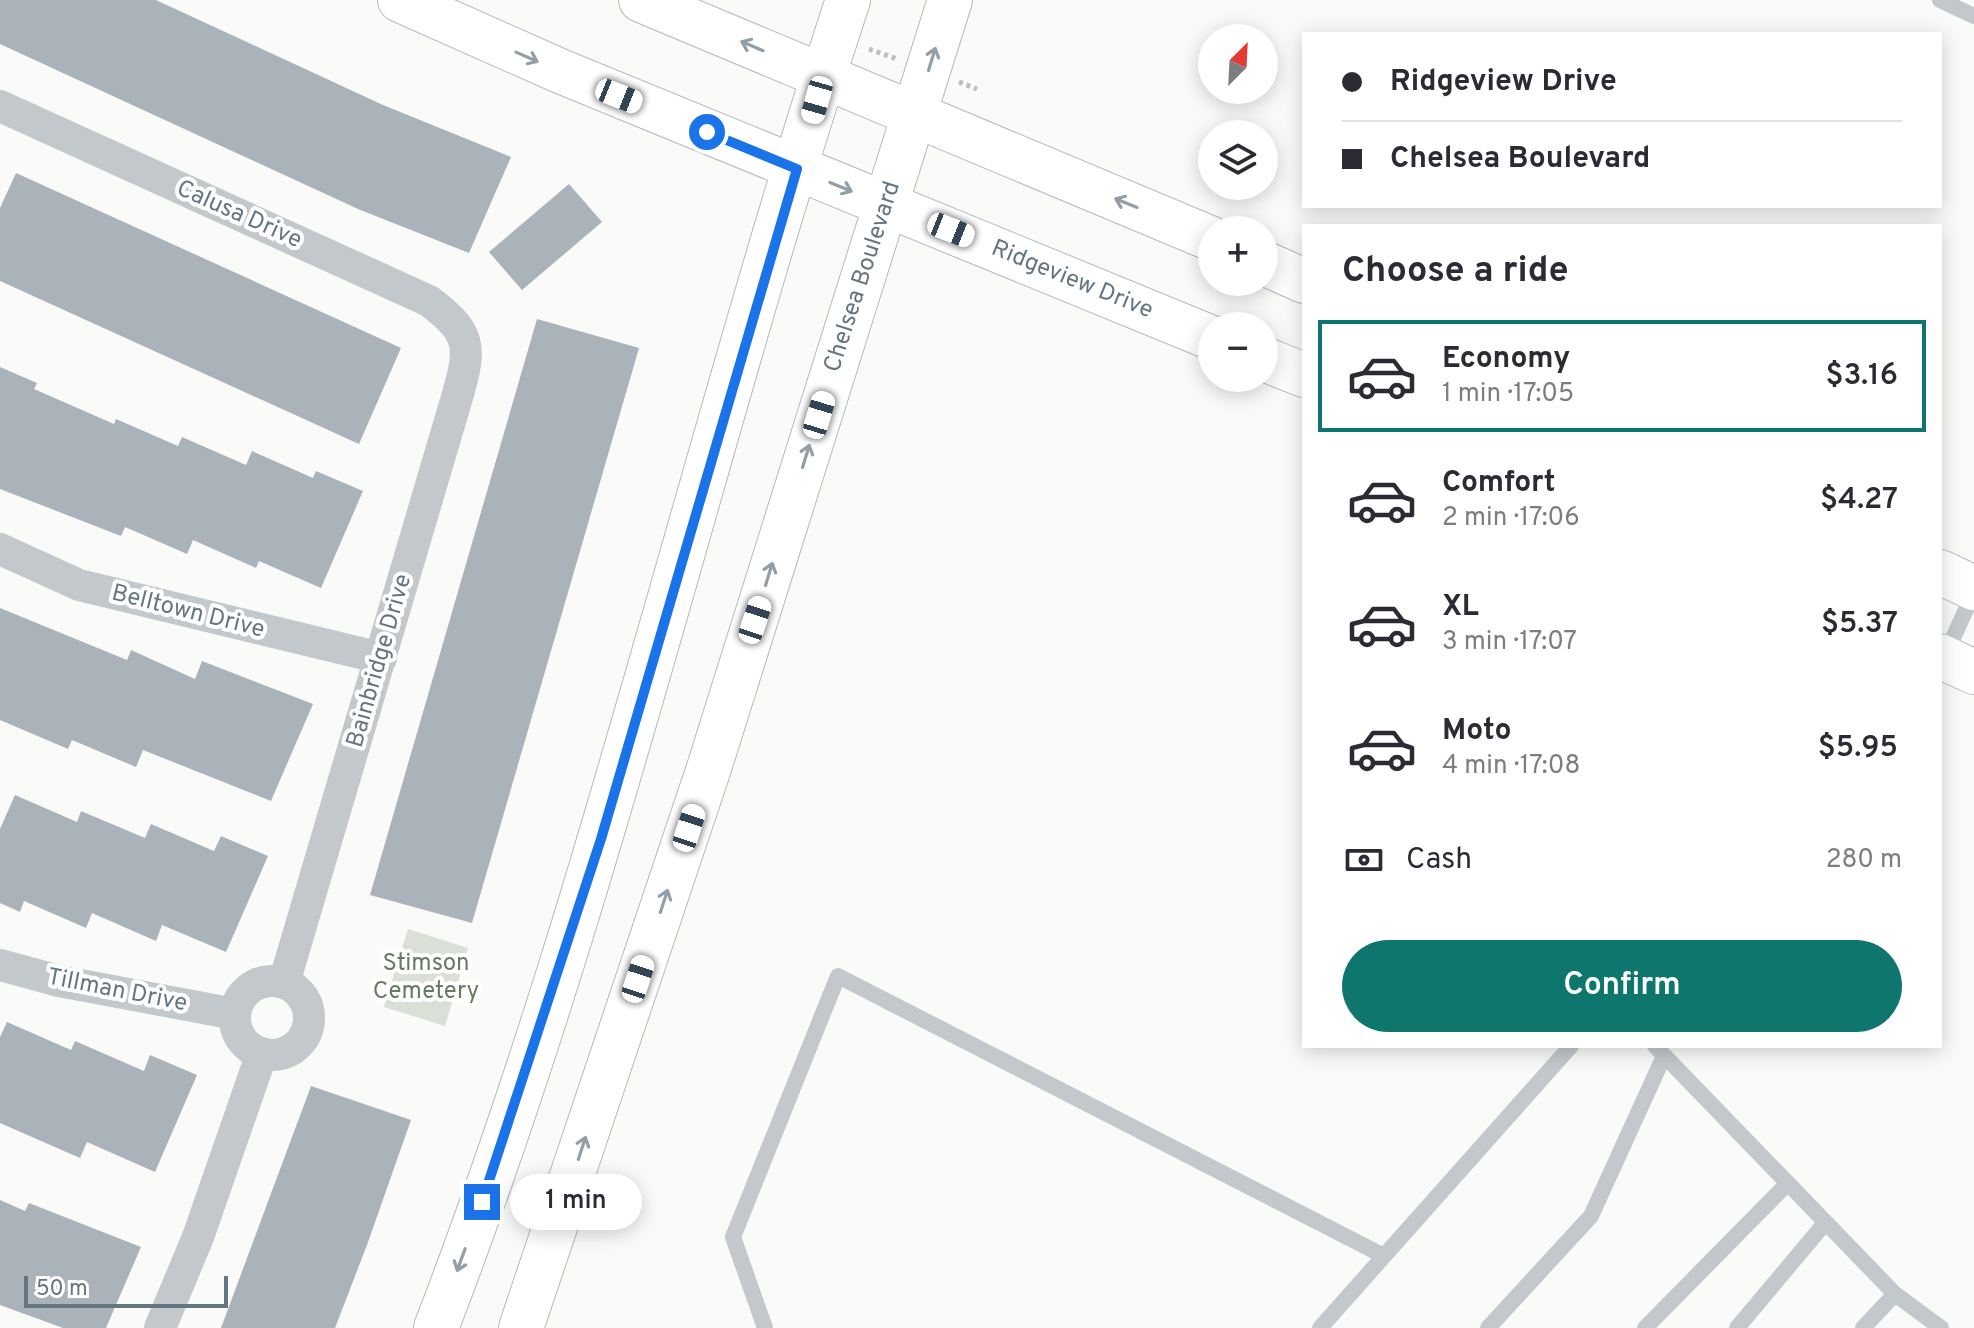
<!DOCTYPE html>
<html lang="en">
<head>
<meta charset="utf-8">
<style>
  body { margin:0; font-family:Overpass,sans-serif; background:#f7f7f7; color:#2b2b33; height:100vh; display:flex; flex-direction:column; font-size:30px; white-space:nowrap }
  * { box-sizing:border-box; margin:0 }
  p { font-size:26px; color:#7c7c81 }
  .icon { flex:none; width:44px; height:44px; fill:none; stroke:currentColor; stroke-width:2; stroke-linecap:round; stroke-linejoin:round }
  .map { position:relative; flex:1; overflow:hidden }
  .drawer { position:absolute; left:1302px; top:224px; width:640px; height:824px; display:flex; flex-direction:column; background:#fff; border-radius:0px; box-shadow:0 4px 20px #0003 }
  .drawer>* { flex:none }
  .banner { position:absolute; left:1302px; top:32px; width:640px; height:176px; border-radius:0px; box-shadow:0 4px 20px #0003; display:grid; align-content:center; height:176px; padding:0 40px; background:#fff }
  .needle { width:52px; rotate:24deg }
  .tools { position:absolute; left:1198px; top:24px; display:grid; gap:16px }
  .tools a { display:grid; place-items:center; width:80px; height:80px; border-radius:50%; background:#fff; box-shadow:0 4px 20px #0003; font-size:40px }
  .scale { position:absolute; left:24px; bottom:20px; width:204px; box-sizing:border-box; padding-left:8px; border:4px solid #657683; border-top:0; font-size:22px; line-height:28px; white-space:nowrap; color:#657683; -webkit-text-stroke:6px #fff; paint-order:stroke }
  .end { position:absolute; width:36px; height:36px; margin:-18px; border:10px solid #1a73e8; background:#fff; box-shadow:0 0 0 4px #fff }
  .from { border-radius:50% }
  .bubble { position:absolute; height:56px; border-radius:28px; background:#fff; box-shadow:0 4px 20px #0003; font-size:26px; font-weight:600; line-height:56px; text-align:center }
  .car { position:absolute; width:24px; height:48px; margin:-24px -12px; border-radius:10px; box-shadow:0 0 6px 2px #0007; background:linear-gradient(#fff 24%,#345 0 40%,#fff 0 76%,#345 0 86%,#fff 0) }
  .banner b { display:flex; align-items:center; gap:28px; height:76px; font-size:30px }
  .banner b+b { border-top:2px solid #e1e1e2 }
  .banner i { width:20px; height:20px; background:#2b2b33 }
  ul { padding:0; list-style:none }
  li { display:flex; align-items:center; gap:24px; height:112px; margin:0 16px 12px; padding:0 24px; border:4px solid transparent; border-radius:0px }
  li div { flex:1 }
  li b { display:block; font-size:30px }
  li em { font-style:normal; font-weight:600 }
  li.active { border-color:#0f766e }
  li>.icon { width:72px; height:72px; stroke-width:1.5 }
  h2 { padding:0 40px; font-size:36px; line-height:96px }
  .pay { display:flex; align-items:center; gap:20px; height:88px; padding:0 40px; font-size:30px }
  .pay p { margin-inline-start:auto }
  .action { display:flex; gap:16px; margin-top:auto; padding:16px 40px }
  .action a { flex:1; height:92px; border-radius:48px; background:#0f766e; color:#fff; font-size:32px; font-weight:600; line-height:92px; text-align:center }
  .map>svg:first-child { display:block }
  .green { fill:#dadfd7 }
  .building { fill:#aab3b9 }
  .lines { fill:none; stroke-linecap:round; stroke-linejoin:round }
  .secondary-casing { stroke:#b3babf; stroke-width:46 }
  .path { stroke:#bbbfc2; stroke-width:5; stroke-dasharray:4 4; stroke-linecap:butt }
  .lane { stroke:#c3c8cc; stroke-width:16 }
  .street { stroke:#c3c8cc; stroke-width:32 }
  .secondary { stroke:#fff; stroke-width:44 }
  .oneway { stroke:#939fa8 }
  .route { stroke:#1a73e8; stroke-width:10 }
  .labels { text-anchor:middle; dominant-baseline:central; stroke-width:8; stroke-linejoin:round; paint-order:stroke }
  .street-label { font-size:24px; fill:#657683; stroke:#fff }
  .park-label { font-size:24px; fill:#687a64; stroke:#fff }
</style>
</head>
<body>
<div class="map">
<svg width="1974" height="1328" viewBox="0 0 1974 1328">
  <rect width="100%" height="100%" fill="#fafaf8"/>
  <path class="green" d="M 408,929 L 468,948 L 445,1026 L 384,1007 Z"/>
  <path class="building" d="M 0,0 L 156,0 L 383,105 L 511,157 L 469,253 L 358,209 L 0,44 Z
    M 16,173 L 401,348 L 359,444 L 0,281 L 0,208 Z
    M 569,184 L 602,222 L 522,290 L 489,252 Z
    M 537,319 L 639,348 L 472,923 L 370,895 Z
    M 0,367 L 37,383 L 34,389 L 114,424 L 116,419 L 178,446 L 182,437 L 246,465 L 252,451 L 313,478 L 316,471 L 363,491 L 321,588 L 259,561 L 256,568 L 193,540 L 187,554 L 125,527 L 121,536 L 0,489 Z
    M 0,608 L 127,660 L 131,650 L 195,679 L 202,661 L 313,704 L 271,801 L 143,750 L 136,767 L 72,740 L 68,749 L 0,720 Z
    M 15,795 L 77,822 L 81,811 L 145,838 L 151,824 L 214,851 L 221,836 L 268,856 L 226,952 L 162,925 L 156,941 L 92,913 L 86,928 L 24,901 L 20,912 L 0,903 L 0,829 Z
    M 7,1022 L 71,1050 L 75,1041 L 144,1071 L 150,1055 L 197,1075 L 155,1172 L 87,1142 L 80,1158 L 0,1123 L 0,1037 Z
    M 311,1086 L 411,1120 L 367,1245 L 335,1328 L 221,1328 Z
    M 0,1200 L 25,1211 L 29,1203 L 141,1247 L 106,1328 L 63,1328 L 0,1305 Z"/>
  <g class="lines">
    <defs>
      <path id="secondary" d="M 400,0 L 560,71 L 1212,338
        M 641,0 L 1212,239
        M 1264,263 L 1304,281
        M 1264,359 L 1304,375
        M 1940,572 L 1974,588
        M 1940,656 L 1974,672
        M 436,1328 C 603,895 703,440 848,0
        M 521,1328 L 709,768 L 950,0"/>
    </defs>
    <use href="#secondary" class="secondary-casing"/>
    <path class="path" d="M 869,49 L 897,59
      M 959,82 L 977,89"/>
    <path class="lane" d="M 1940,0 L 1974,16
      M 1944,658 L 1974,592
      M 1655,1046 L 1895,1294 L 1863,1328
      M 1895,1294 L 1941,1328
      M 765,1328 L 733,1237 L 838,976 L 1384,1256
      M 1320,1328 L 1571,1046
      M 1488,1328 L 1591,1216 L 1664,1056
      M 1645,1328 L 1787,1184
      M 1737,1328 L 1825,1223"/>
    <path class="street" d="M 0,106 L 429,301 C 470,332 472,345 458,394 L 284,983
      M 0,549 L 79,585 L 381,658
      M 0,965 L 59,981 L 235,1014
      M235 1018a37 37 0 1 1 74 0a37 37 0 1 1-74 0Z
      M 160,1328 L 198,1237 L 262,1053"/>
    <use href="#secondary" class="secondary"/>
  </g>
  <defs><path id="oneway-shaft" d="M-6 0H5M1.5-3L5.5 0L1.5 3" fill="none" stroke-width="1.6" stroke-linecap="round" stroke-linejoin="round" transform="scale(2)"/></defs>
  <g class="oneway">
    <use href="#oneway-shaft" transform="translate(752 46) rotate(-157)"/>
    <use href="#oneway-shaft" transform="translate(527 57) rotate(24)"/>
    <use href="#oneway-shaft" transform="translate(932 59) rotate(-73)"/>
    <use href="#oneway-shaft" transform="translate(841 187) rotate(22)"/>
    <use href="#oneway-shaft" transform="translate(1126 203) rotate(-158)"/>
    <use href="#oneway-shaft" transform="translate(806 456) rotate(-73)"/>
    <use href="#oneway-shaft" transform="translate(769 574) rotate(-73)"/>
    <use href="#oneway-shaft" transform="translate(664 901) rotate(-72)"/>
    <use href="#oneway-shaft" transform="translate(582 1148) rotate(-72)"/>
    <use href="#oneway-shaft" transform="translate(461 1260) rotate(110)"/>
  </g>
  <g class="lines">
    <path class="route" d="M 482,1202 L 601,839 L 797,169 L 707,132"/>
  </g>
  <g class="labels">
    <g class="street-label">
      <text transform="translate(239 215) rotate(24)">Calusa Drive</text>
      <text transform="translate(863 277) rotate(-72)">Chelsea Boulevard</text>
      <text transform="translate(1072 280) rotate(22)">Ridgeview Drive</text>
      <text transform="translate(188 612) rotate(14)">Belltown Drive</text>
      <text transform="translate(380 661) rotate(-74)">Bainbridge Drive</text>
      <text transform="translate(117 991) rotate(11)">Tillman Drive</text>
    </g>
    <g class="park-label">
      <text x="426" y="964">Stimson<tspan x="426" dy="28">Cemetery</tspan></text>
    </g>
  </g>
</svg>
<div class="tools">
<a><svg class="needle" viewBox="-14 -14 28 28"><path d="M0-13l5 13h-10z" fill="#e53935"/><path d="M0 13l5-13h-10z" fill="#7c7c81"/></svg></a>
<a><svg class="icon" aria-label="layers" viewBox="0 0 24 24"><path d="M12 4l9 5-9 5-9-5zM3 14l9 5 9-5"/></svg></a>
<a>+</a>
<a>−</a>
</div>
<div class="scale">50 m</div>
<i class="end from" style="left:707px;top:132px"></i>
<i class="end" style="left:482px;top:1202px"></i>
<div class="bubble" style="left:510px;top:1174px;width:132px">1 min</div>
<i class="car" style="left:619px;top:96px;rotate:112deg"></i>
<i class="car" style="left:817px;top:100px;rotate:196deg"></i>
<i class="car" style="left:951px;top:230px;rotate:112deg"></i>
<i class="car" style="left:819px;top:415px;rotate:17deg"></i>
<i class="car" style="left:755px;top:620px;rotate:18deg"></i>
<i class="car" style="left:689px;top:828px;rotate:18deg"></i>
<i class="car" style="left:638px;top:979px;rotate:18deg"></i>
<div class="banner">
<b><i class="from"></i>Ridgeview Drive</b>
<b><i></i>Chelsea Boulevard</b>
</div>
<section class="drawer">
<h2>Choose a ride</h2>
<ul>
<li class="active"><svg class="icon" aria-label="car" viewBox="0 0 24 24"><path d="M5 17H2v-5l4-1 3-4h7l3 4 3 1v5h-3M9 17h6M6 11h13"/><circle cx="7" cy="17" r="2"/><circle cx="17" cy="17" r="2"/></svg><div><b>Economy</b><p>1 min · 17:05</p></div><em>$3.16</em></li>
<li><svg class="icon" aria-label="car" viewBox="0 0 24 24"><path d="M5 17H2v-5l4-1 3-4h7l3 4 3 1v5h-3M9 17h6M6 11h13"/><circle cx="7" cy="17" r="2"/><circle cx="17" cy="17" r="2"/></svg><div><b>Comfort</b><p>2 min · 17:06</p></div><em>$4.27</em></li>
<li><svg class="icon" aria-label="car" viewBox="0 0 24 24"><path d="M5 17H2v-5l4-1 3-4h7l3 4 3 1v5h-3M9 17h6M6 11h13"/><circle cx="7" cy="17" r="2"/><circle cx="17" cy="17" r="2"/></svg><div><b>XL</b><p>3 min · 17:07</p></div><em>$5.37</em></li>
<li><svg class="icon" aria-label="car" viewBox="0 0 24 24"><path d="M5 17H2v-5l4-1 3-4h7l3 4 3 1v5h-3M9 17h6M6 11h13"/><circle cx="7" cy="17" r="2"/><circle cx="17" cy="17" r="2"/></svg><div><b>Moto</b><p>4 min · 17:08</p></div><em>$5.95</em></li>
</ul>
<div class="pay"><svg class="icon" aria-label="cash" viewBox="0 0 24 24"><path d="M3 7h18v10H3z"/><circle cx="12" cy="12" r="2"/></svg>Cash<p>280 m</p></div>
<div class="action"><a>Confirm</a></div>
</section>
</div>
</body>
</html>
